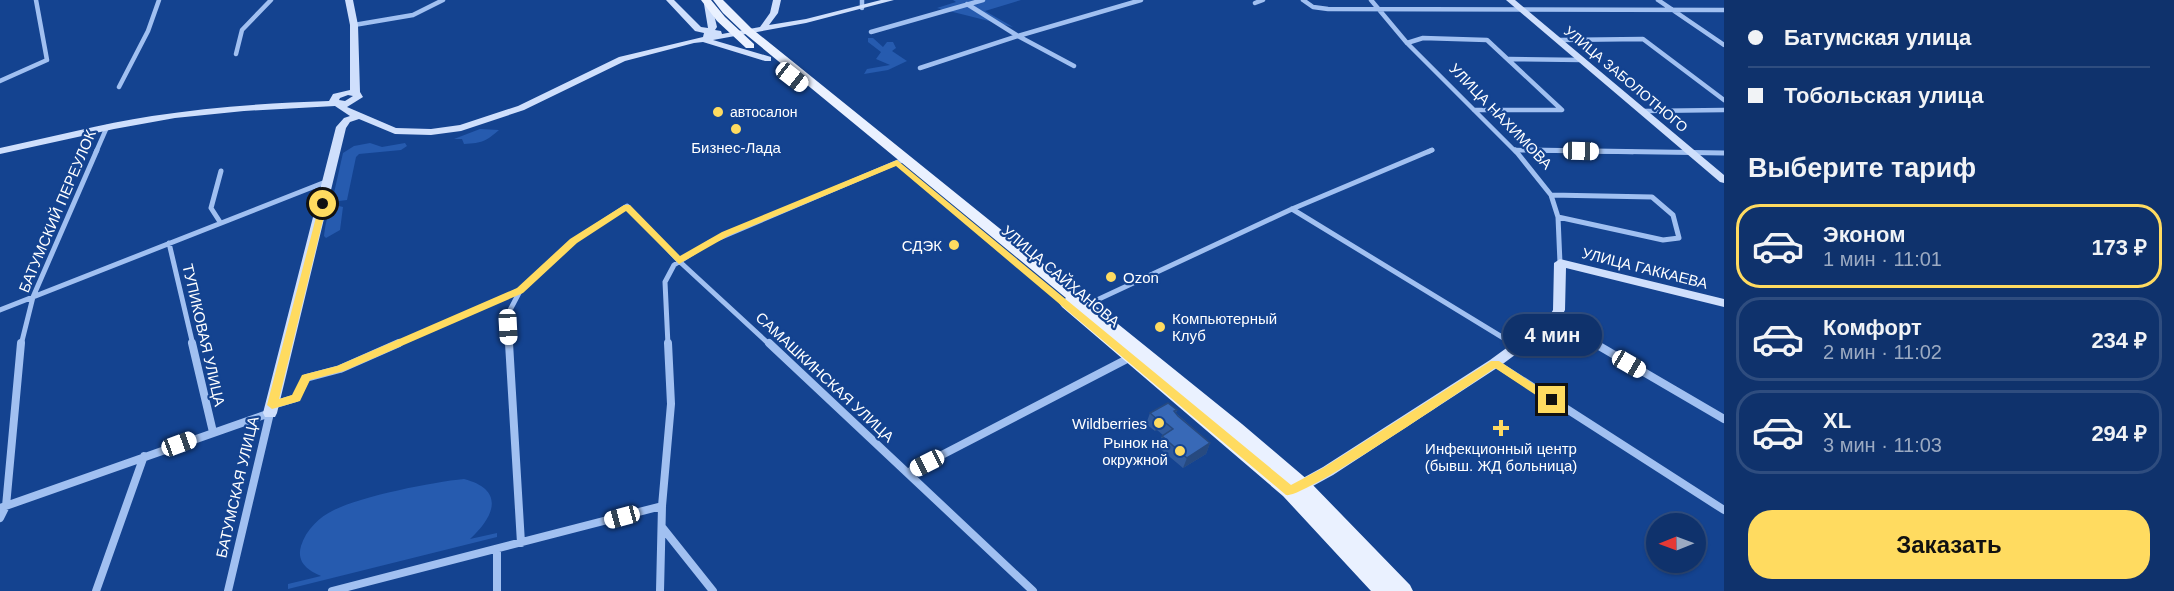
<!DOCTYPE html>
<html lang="ru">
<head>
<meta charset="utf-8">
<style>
  body { margin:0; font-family:Helvetica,sans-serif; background:#183a72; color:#f1f3f6; height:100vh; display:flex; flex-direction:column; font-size:22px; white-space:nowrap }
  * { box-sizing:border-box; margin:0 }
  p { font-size:20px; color:#9baac2 }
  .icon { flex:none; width:33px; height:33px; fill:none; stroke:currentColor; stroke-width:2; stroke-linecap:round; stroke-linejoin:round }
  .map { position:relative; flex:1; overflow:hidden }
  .sheet { display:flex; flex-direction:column; background:#0f326c; width:450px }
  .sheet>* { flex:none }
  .guide { display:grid; align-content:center; height:132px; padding:0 24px; background:#0f326c }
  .needle { width:39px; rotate:269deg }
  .controls { position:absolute; left:1646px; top:513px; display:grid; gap:12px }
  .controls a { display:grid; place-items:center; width:60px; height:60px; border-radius:50%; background:#0f326c; box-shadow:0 2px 4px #0004,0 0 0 2px #2f4d7f; font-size:30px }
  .end { position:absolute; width:27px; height:27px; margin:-14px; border:8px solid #ffdb60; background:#111; box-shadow:0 0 0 3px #111 }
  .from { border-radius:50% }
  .bubble { position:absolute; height:42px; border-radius:21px; background:#0f326c; box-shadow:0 2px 4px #0004,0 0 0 2px #2f4d7f; font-size:20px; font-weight:700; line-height:42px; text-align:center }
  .car { position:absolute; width:18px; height:36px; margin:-18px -9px; border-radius:8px; box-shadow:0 0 4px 2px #0007; background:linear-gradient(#fff 24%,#345 0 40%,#fff 0 76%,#345 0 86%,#fff 0) }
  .guide b { display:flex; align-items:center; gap:21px; height:57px; font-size:22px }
  .guide b+b { border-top:2px solid #2f4d7f }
  .guide i { width:15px; height:15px; background:#f1f3f6 }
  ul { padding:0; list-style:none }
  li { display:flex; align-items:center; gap:18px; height:84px; margin:0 12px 9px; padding:0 12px; border:3px solid #2f4d7f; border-radius:24px }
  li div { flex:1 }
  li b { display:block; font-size:22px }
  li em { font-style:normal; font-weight:700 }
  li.active { border-color:#ffdb60 }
  li>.icon { width:54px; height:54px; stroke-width:1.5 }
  h2 { padding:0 24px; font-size:27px; line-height:72px }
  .action { display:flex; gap:12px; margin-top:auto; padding:12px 24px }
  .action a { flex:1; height:69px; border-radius:24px; background:#ffdb60; color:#111; font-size:24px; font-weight:700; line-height:69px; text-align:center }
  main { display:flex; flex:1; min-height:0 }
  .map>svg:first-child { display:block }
  .green { fill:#265baf }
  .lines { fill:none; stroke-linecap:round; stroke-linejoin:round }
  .street-far2 { stroke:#a1c0f1; stroke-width:4.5 }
  .street-far1 { stroke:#a1c0f1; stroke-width:5 }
  .street { stroke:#a1c0f1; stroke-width:8 }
  .secondary { fill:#cfdffc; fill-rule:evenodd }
  .primary { fill:#eaf1ff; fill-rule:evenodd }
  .wall { fill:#305a9d }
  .shaded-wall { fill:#274a80 }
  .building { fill:#3869b7; stroke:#274a80; stroke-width:1.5 }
  .route { fill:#ffdb60 }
  .poi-dot { fill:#ffdb60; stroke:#144390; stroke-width:2 }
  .labels { text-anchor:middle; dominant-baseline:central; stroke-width:4.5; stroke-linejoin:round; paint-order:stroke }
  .far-street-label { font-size:14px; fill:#fff; stroke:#144390 }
  .far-poi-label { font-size:14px; fill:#fff; stroke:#144390; text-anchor:start }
  .street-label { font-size:15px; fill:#fff; stroke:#144390 }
  .poi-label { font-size:15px; fill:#fff; stroke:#144390; text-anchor:end }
</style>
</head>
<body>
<main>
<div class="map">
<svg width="1724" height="591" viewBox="0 0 1724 591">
  <rect width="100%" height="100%" fill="#144390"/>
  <path class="green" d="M 953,0 L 1021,0 L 985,11 L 1013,27 L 937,8 L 956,2 Z
    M 868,38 L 873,38 L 883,47 L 887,42 L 893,42 L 896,48 L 892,51 L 907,61 L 888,70 L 864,74 L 867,69 L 890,65 L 876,59 L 881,52 L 868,42 Z
    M 480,129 L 499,130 C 486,141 483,143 464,144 L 462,139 L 454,139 Z
    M 370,143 L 382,147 L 405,143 L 407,146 L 401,150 L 359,154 L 356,157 L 347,200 L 332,202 L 343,153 L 354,146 Z
    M 339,206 L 343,207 L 340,230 L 326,238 L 324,236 C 326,224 326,211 339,206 Z
    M 464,479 C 506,490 494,517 470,539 L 497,533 L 497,537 L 288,589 L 288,584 L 321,576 C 309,571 296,563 301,546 C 306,530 319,517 334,510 C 362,496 433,482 464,479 Z"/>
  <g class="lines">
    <path class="street-far2" d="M 862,0 L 862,8
      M 1303,0 L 1313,7 L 1328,9 L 1724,10
      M 1371,0 L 1407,43 L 1516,152
      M 1658,0 L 1724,45
      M 1255,3 L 1263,0
      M 967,4 L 1018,36 L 1141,0
      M 354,25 L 413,15 L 443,0
      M 871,32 L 983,0
      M 1560,40 L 1643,39 L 1724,100
      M 1407,43 L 1423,38 L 1487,40 L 1562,110 L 1474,110
      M 236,54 L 242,30 L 271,0
      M 1509,59 L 1582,60
      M 920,68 L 1018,36 L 1074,66
      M 0,81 L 47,60 L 36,0
      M 119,87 L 148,31 L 159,0
      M 1644,111 L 1724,110
      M 1515,150 L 1633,152
      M 96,152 L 107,127
      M 1428,152 L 1432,150"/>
    <path class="street-far1" d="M 1515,150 L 1551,195 L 1558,217 L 1560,263
      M 1529,150 L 1724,153
      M 1551,195 L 1652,197 L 1673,215 L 1679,238 L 1663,240 L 1558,217
      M 1292,209 L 1515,345
      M 220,222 L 211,208 L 221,171
      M 169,243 L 193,345
      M 1084,306 L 1292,209 L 1432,150
      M 0,310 L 328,181
      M 1554,320 L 1597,345
      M 21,345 L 33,297 L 97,150
      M 395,345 L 520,290 L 573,241 L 627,206 L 679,261 L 770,345
      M 509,345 L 510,310 L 520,291
      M 668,345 L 665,282 L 674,265 L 710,242 L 905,159"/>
    <path class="street" d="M 192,343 L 213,432
      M 509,343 L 521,543
      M 769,343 L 1033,591
      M 1513,343 L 1517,346
      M 1594,343 L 1724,419
      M 1495,363 L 1724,510
      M 273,405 L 296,398 L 306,378 L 340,369 L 399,343
      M 909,472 L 1129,358
      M 0,508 L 270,413
      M 0,518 L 6,506 L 21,343
      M 662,527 L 713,591
      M 497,549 L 497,591
      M 96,591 L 144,456
      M 228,591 L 270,413
      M 332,591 L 662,506
      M 660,591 L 662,506 L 671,404 L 668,343"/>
    <path class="secondary" d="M 345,0 L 353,0 L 358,25 L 360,92 L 363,97 L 347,107 L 396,128 L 431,129 L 460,125 L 518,106 L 619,57 L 703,37 L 704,33 L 695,31 L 666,0 L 674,0 L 701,27 L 708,28 L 704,4 L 711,2 L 717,27 L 715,30 L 721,31 L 722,34 L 760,27 L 770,13 L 773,0 L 781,0 L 778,13 L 769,25 L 806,19 L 881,0 L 894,0 L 806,23 L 713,40 L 771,57 L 771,61 L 765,61 L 703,42 L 694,43 L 625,61 L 524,110 L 461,131 L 431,135 L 395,134 L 359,119 L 350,122 L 346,128 L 277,413 L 275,417 L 265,417 L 263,413 L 336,127 L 344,118 L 350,116 L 335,106 L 244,111 L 175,118 L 114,129 L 0,154 L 0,148 C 51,137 101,124 152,116 C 211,107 270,103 329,101 L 333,94 L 350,90 L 350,25 ZM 348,95 L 353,96 L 345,101 L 339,100 L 340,98 Z
      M 1506,0 L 1515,0 L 1724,175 L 1724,183 L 1720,182 Z
      M 1560,259 L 1724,299 L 1724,307 L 1566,268 L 1565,310 L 1558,323 L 1500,366 L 1333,475 L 1302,492 L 1297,494 L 1292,492 L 1290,488 L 1292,484 L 1323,467 L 1490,360 L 1549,317 L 1553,310 L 1554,263 Z"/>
    <path class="primary" d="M 701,0 L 711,0 L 725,17 L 754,44 L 754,48 L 746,48 L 717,21 Z
      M 713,0 L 723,0 L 751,28 L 1242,424 L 1309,481 L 1410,585 L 1413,591 L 1371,591 L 1283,496 L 1062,307 L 1059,303 L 1066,298 L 743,32 L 723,13 Z"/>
  </g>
  <path class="wall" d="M 1177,410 L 1176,413 L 1210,443 L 1206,454 L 1183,468 L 1158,447 L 1162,436 L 1163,435 L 1157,430 L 1155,431 L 1146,424 L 1150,413 Z"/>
  <path class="shaded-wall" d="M 1161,419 L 1157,430 L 1155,431 L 1158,420 Z
    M 1210,443 L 1206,454 L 1183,468 L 1187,458 Z"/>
  <path class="building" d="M 1168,403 L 1177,410 L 1174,411 L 1178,416 L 1210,443 L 1187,458 L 1162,436 L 1173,429 L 1161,419 L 1158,420 L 1150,413 Z"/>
  <path class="route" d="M 897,160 L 1291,485 L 1323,468 L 1491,361 L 1499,361 L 1558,400 L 1552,404 L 1548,403 L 1495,368 C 1469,385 1303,500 1286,495 L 896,166 L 728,236 L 679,264 L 626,211 L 577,243 L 523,293 L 344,371 L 310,380 L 300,401 L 272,409 L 267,405 L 320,202 L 327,204 L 279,399 L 292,395 L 302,375 L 337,366 L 517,288 L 570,239 L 624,205 L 630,205 L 680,256 L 722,232 Z"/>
  <g class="poi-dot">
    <circle cx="718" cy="112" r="6"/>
    <circle cx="736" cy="129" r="6"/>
    <circle cx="954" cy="245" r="6"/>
    <circle cx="1111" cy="277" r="6"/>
    <circle cx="1160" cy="327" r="6"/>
    <circle cx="1159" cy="423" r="6"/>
    <path d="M1498 419h6v6h6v6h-6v6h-6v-6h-6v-6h6z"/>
    <circle cx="1180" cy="451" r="6"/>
  </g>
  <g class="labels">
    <g class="far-street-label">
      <text transform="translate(1626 79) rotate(40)">УЛИЦА ЗАБОЛОТНОГО</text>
    </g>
    <g class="far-poi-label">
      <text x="730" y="112">автосалон</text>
    </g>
    <g class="street-label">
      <text transform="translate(1501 116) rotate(46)">УЛИЦА НАХИМОВА</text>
      <text transform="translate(57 211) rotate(-67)">БАТУМСКИЙ ПЕРЕУЛОК</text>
      <text transform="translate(1645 268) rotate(14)">УЛИЦА ГАККАЕВА</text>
      <text transform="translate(1061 276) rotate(40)">УЛИЦА САЙХАНОВА</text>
      <text transform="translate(204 335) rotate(77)">ТУПИКОВАЯ УЛИЦА</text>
      <text transform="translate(825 377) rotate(43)">САМАШКИНСКАЯ УЛИЦА</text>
      <text transform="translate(237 487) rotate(-77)">БАТУМСКАЯ УЛИЦА</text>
    </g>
    <g class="poi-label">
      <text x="736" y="147" text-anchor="middle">Бизнес-Лада</text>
      <text x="942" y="245">СДЭК</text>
      <text x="1123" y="277" text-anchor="start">Ozon</text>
      <text x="1172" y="318" text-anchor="start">Компьютерный<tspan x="1172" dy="17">Клуб</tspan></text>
      <text x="1147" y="423">Wildberries</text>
      <text x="1168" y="442">Рынок на<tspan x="1168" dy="17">окружной</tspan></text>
      <text x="1501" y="448" text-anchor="middle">Инфекционный центр<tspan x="1501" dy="17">(бывш. ЖД больница)</tspan></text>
    </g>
  </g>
</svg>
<div class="controls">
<a><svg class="needle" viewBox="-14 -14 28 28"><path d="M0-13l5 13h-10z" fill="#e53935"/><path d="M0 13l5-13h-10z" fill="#9baac2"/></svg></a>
</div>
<i class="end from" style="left:323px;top:204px"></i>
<i class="end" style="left:1552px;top:400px"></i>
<div class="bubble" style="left:1503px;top:314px;width:99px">4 мин</div>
<i class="car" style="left:792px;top:77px;rotate:128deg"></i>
<i class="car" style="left:1581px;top:151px;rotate:91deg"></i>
<i class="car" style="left:508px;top:327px;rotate:177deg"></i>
<i class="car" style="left:1629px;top:364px;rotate:120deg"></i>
<i class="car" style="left:179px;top:444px;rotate:70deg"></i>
<i class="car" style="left:927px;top:463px;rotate:243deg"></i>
<i class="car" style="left:622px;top:517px;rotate:255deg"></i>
</div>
<section class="sheet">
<div class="guide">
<b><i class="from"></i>Батумская улица</b>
<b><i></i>Тобольская улица</b>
</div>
<h2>Выберите тариф</h2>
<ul>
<li class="active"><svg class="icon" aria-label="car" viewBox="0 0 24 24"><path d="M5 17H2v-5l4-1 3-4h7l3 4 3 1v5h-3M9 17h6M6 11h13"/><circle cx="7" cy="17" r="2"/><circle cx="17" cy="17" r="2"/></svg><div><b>Эконом</b><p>1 мин · 11:01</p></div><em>173 ₽</em></li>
<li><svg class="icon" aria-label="car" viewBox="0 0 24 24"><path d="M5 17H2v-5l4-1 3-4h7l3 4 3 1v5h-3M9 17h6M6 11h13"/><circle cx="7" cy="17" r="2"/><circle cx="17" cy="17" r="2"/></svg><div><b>Комфорт</b><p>2 мин · 11:02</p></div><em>234 ₽</em></li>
<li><svg class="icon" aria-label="car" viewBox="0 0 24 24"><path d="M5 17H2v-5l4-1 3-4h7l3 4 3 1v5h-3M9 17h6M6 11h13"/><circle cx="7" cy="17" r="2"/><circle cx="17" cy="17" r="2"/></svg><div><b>XL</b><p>3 мин · 11:03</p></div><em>294 ₽</em></li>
</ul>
<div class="action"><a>Заказать</a></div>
</section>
</main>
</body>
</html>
